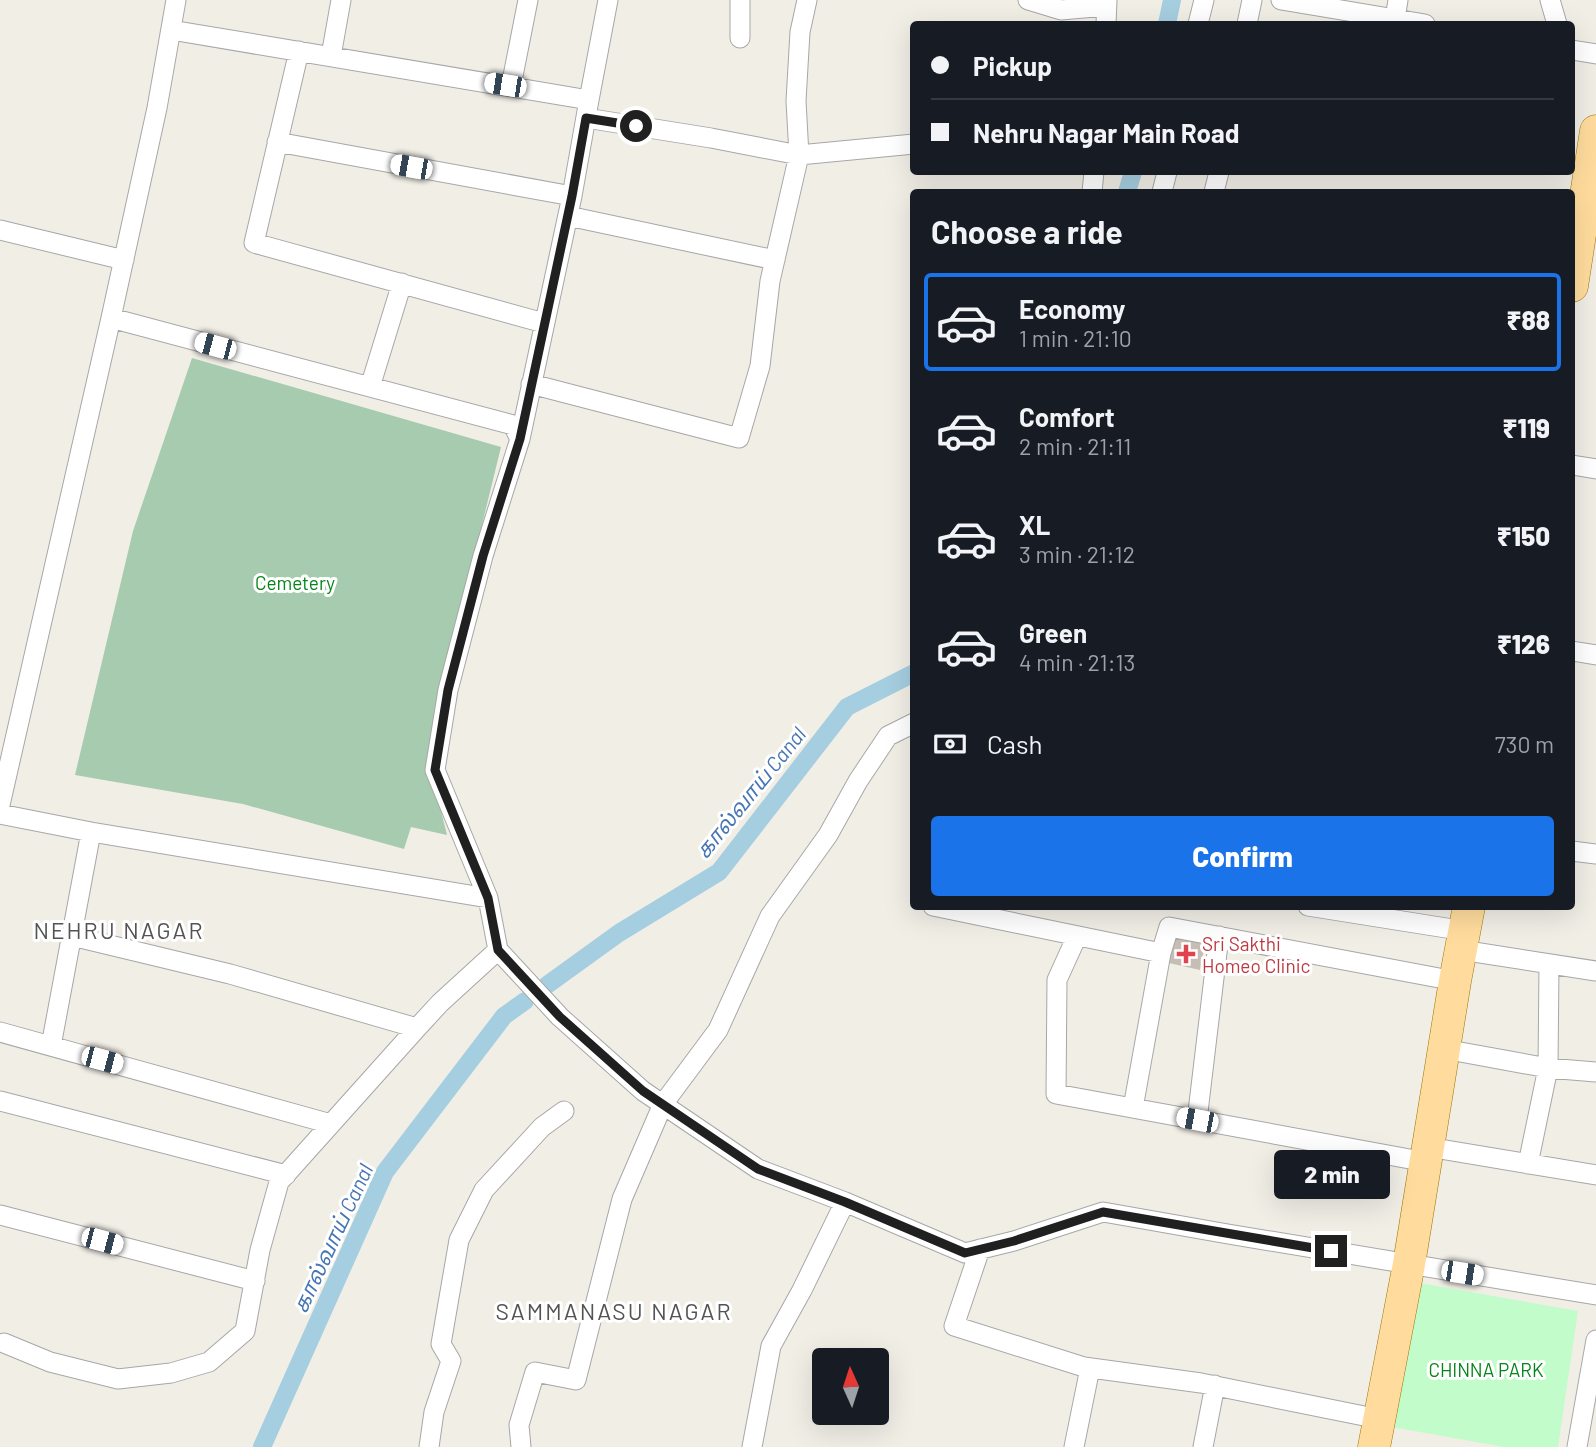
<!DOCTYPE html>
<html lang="en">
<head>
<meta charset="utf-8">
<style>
  body { margin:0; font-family:Barlow,"Noto Sans Tamil",sans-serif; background:#20242c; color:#f1f3f6; height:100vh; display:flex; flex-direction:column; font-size:26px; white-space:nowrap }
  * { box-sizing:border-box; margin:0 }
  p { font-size:23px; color:#9ea1a6 }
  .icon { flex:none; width:38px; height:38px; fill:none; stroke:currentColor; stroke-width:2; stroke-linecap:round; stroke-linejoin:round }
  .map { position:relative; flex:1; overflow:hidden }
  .side { position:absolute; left:910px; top:189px; width:665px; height:721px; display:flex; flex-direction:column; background:#171b24; border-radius:7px; box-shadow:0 7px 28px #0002 }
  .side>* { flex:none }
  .guide { position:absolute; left:910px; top:21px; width:665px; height:154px; border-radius:7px; box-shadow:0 7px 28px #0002; display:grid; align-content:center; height:154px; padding:0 21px; background:#171b24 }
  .needle { width:46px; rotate:357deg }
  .fabs { position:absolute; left:812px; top:1348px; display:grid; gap:14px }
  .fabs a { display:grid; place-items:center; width:77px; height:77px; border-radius:7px; background:#171b24; box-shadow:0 7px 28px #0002; font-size:35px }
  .end { position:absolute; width:32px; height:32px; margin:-16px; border:9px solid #202020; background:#fff; box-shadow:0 0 0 4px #fff }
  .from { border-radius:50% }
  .bubble { position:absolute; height:49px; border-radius:7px; background:#171b24; box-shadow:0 7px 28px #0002; font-size:23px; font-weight:800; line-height:49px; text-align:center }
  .car { position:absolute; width:21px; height:42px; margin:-21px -10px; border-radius:9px; box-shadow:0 0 5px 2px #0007; background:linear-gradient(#fff 24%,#345 0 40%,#fff 0 76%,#345 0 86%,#fff 0) }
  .guide b { display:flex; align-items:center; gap:24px; height:66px; font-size:26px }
  .guide b+b { border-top:2px solid #363941 }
  .guide i { width:18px; height:18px; background:#f1f3f6 }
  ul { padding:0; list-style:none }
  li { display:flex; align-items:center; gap:21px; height:98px; margin:0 14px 10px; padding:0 7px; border:4px solid transparent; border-radius:7px }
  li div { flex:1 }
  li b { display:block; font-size:26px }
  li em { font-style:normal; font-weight:800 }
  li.selected { border-color:#1a73e8 }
  li>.icon { width:63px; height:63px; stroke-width:1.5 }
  h2 { padding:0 21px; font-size:32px; line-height:84px }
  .pay { display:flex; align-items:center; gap:18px; height:77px; padding:0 21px; font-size:26px }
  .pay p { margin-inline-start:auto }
  .primary-button { display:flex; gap:14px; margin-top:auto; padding:14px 21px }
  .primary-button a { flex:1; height:80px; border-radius:7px; background:#1a73e8; color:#fff; font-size:28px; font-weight:800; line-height:80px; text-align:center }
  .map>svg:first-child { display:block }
  .cemetery { fill:#a6cbae }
  .park { fill:#c2fccb }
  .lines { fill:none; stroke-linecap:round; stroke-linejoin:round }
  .canal { stroke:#a5cee0; stroke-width:18 }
  .building { fill:#c6beb5 }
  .street-casing { stroke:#a7a7a7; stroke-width:21 }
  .primary-casing { stroke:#9c7400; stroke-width:33 }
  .street { stroke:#fff; stroke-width:19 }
  .primary { stroke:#ffdc9d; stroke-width:32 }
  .route { stroke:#202020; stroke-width:9 }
  .health-dot { fill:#e0444e; stroke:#fff; stroke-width:2.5 }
  .labels { text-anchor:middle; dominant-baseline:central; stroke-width:6; stroke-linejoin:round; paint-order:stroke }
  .park-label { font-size:19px; fill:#07851b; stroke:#fff }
  .health-label { font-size:19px; fill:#be3a42; stroke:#fff; text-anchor:start }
  .water-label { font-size:21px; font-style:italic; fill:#4776b5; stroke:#fff }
  .quarter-label { font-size:23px; letter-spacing:2px; fill:#535353; stroke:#fff }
</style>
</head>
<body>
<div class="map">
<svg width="1596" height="1447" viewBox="0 0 1596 1447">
  <rect width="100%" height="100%" fill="#f1eee6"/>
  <path class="cemetery" d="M 192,358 L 501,447 L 466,590 L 440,807 L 447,835 L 411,827 L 404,849 L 243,804 L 75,775 L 133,531 Z"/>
  <path class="park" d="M 1420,1283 L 1578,1311 L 1558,1447 L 1504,1447 L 1392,1427 Z"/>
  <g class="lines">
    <path class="canal" d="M 1167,24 L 1172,0
      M 1127,192 L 1133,172
      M 547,985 L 619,933 L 719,872 L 847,707 L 914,673
      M 262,1447 L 385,1172 L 504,1016 L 525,1001"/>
  </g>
  <path class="building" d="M 1174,938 L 1205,944 L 1200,970 L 1169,963 Z"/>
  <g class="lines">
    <defs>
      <path id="street" d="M 176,0 L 157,108 L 111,318 L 513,425 L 520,439 L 483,556 L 448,690 L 435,770 L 488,898 L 498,950
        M 807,0 L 800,32 L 796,101 L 799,155 L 914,144
        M 1028,0 L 1061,10 L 1106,6
        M 1281,0 L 1425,24
        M 1550,0 L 1557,24
        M 1395,19 L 1398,0
        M 1106,24 L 1107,0
        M 1198,24 L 1204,0
        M 1247,24 L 1252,0
        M 171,30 L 589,100 L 572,196 L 520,439
        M 740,38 L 740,0
        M 1572,50 L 1596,54
        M 299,51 L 254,243 L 544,323
        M 331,56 L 341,0
        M 511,86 L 528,0
        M 589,100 L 608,0
        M 277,142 L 572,196
        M 1092,192 L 1094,172
        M 1162,192 L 1167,172
        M 1214,192 L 1219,172
        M 568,216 L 775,260
        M 0,230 L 124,260
        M 531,384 L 739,438 L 760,366 L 770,281 L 799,155 L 711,138 L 586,118
        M 370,387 L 402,283
        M 1572,465 L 1596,469
        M 1572,651 L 1596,655
        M 0,805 L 111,318
        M 0,814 L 91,832 L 488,898
        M 1572,851 L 1596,854
        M 933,906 L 1161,953 L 1169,927 L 1455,981
        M 1308,906 L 1465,931
        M 72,936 L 230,974 L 417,1028
        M 1077,936 L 1057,980 L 1056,1094 L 1426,1162
        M 498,950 L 560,1017 L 643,1091 L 758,1169 L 845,1202 L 965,1253 L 1014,1241 L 1103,1212 L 1228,1234 L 1596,1295
        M 1461,950 L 1596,971
        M 0,1032 L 331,1124
        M 51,1046 L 91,832
        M 1444,1049 L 1548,1068 L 1596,1072
        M 0,1101 L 286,1175
        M 1133,1108 L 1161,953
        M 1197,1120 L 1219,936
        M 1428,1147 L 1596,1175
        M 1528,1164 L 1548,1068 L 1549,964
        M 0,1215 L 255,1281
        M 980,1249 L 954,1326 L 1084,1367 L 1201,1383 L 1379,1419
        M 4,1343 L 50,1362 L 118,1379 L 171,1373 L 209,1362 L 245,1331 L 260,1250 L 279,1182 L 417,1028 L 440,1003 L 498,950
        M 429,1447 L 434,1412 L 451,1361 L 441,1344 L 459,1240 L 484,1190 L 542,1127 L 564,1111
        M 521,1447 L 519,1425 L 535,1372 L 576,1380 L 622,1199 L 663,1104 L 718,1030 L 770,916 L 828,835 L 858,781 L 888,736 L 914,723
        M 752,1447 L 771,1346 L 802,1290 L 845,1202
        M 1074,1447 L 1090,1368
        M 1203,1447 L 1215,1385
        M 1577,1447 L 1596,1340"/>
      <path id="primary" d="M 1572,286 L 1596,131
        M 1374,1447 L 1409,1264 L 1455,981 L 1469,906"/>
    </defs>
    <use href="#street" class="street-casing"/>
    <use href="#primary" class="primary-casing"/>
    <use href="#street" class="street"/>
    <use href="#primary" class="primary"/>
  </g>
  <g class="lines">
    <path class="route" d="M 636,126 L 586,118 L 572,196 L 520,439 L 483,556 L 448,690 L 435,770 L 488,898 L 498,950 L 560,1017 L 643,1091 L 758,1169 L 845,1202 L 965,1253 L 1014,1241 L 1103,1212 L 1331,1251"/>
  </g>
  <path class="health-dot" d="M1182.5 943.5h7v7h7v7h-7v7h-7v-7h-7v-7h7z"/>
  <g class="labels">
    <g class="park-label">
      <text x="295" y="582">Cemetery</text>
      <text x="1486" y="1369">CHINNA PARK</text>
    </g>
    <g class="health-label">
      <text x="1202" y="943">Sri Sakthi<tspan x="1202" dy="22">Homeo Clinic</tspan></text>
    </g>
    <g class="water-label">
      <text transform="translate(750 792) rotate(-51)">கால்வாய் Canal</text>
      <text transform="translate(332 1238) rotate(-65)">கால்வாய் Canal</text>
    </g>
    <g class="quarter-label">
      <text x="119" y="930">NEHRU NAGAR</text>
      <text x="614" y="1311">SAMMANASU NAGAR</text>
    </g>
  </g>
</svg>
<div class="fabs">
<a><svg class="needle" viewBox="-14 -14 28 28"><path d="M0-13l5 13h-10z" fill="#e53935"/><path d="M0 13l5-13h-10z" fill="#9ea1a6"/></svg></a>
</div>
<i class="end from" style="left:636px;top:126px"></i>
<i class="end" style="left:1331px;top:1251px"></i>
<div class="bubble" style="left:1274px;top:1150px;width:116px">2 min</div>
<i class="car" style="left:505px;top:85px;rotate:279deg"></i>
<i class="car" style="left:411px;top:167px;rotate:280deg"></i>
<i class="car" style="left:215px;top:346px;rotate:285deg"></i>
<i class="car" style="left:102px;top:1060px;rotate:105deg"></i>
<i class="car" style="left:1197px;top:1120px;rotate:281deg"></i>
<i class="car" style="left:102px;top:1241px;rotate:105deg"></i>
<i class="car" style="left:1462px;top:1273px;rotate:99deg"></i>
<div class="guide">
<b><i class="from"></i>Pickup</b>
<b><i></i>Nehru Nagar Main Road</b>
</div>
<section class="side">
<h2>Choose a ride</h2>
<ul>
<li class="selected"><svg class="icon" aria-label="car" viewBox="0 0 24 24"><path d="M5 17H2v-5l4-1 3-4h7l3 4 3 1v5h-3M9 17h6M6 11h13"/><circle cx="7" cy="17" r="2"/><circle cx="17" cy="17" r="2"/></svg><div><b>Economy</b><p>1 min · 21:10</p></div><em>₹88</em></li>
<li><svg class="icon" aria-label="car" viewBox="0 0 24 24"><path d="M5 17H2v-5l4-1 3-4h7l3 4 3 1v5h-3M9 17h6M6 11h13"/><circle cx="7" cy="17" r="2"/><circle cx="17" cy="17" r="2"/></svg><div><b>Comfort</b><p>2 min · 21:11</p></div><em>₹119</em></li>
<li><svg class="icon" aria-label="car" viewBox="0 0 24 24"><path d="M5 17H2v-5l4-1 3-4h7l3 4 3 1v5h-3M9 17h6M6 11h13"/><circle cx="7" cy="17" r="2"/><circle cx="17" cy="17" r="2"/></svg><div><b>XL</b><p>3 min · 21:12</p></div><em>₹150</em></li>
<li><svg class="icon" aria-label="car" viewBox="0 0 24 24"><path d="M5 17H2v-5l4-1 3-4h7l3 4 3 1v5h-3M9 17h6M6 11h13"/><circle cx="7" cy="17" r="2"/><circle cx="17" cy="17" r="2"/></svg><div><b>Green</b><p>4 min · 21:13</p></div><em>₹126</em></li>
</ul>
<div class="pay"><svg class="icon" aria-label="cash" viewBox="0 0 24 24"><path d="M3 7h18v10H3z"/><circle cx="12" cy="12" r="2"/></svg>Cash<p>730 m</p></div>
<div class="primary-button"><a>Confirm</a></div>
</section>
</div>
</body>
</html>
